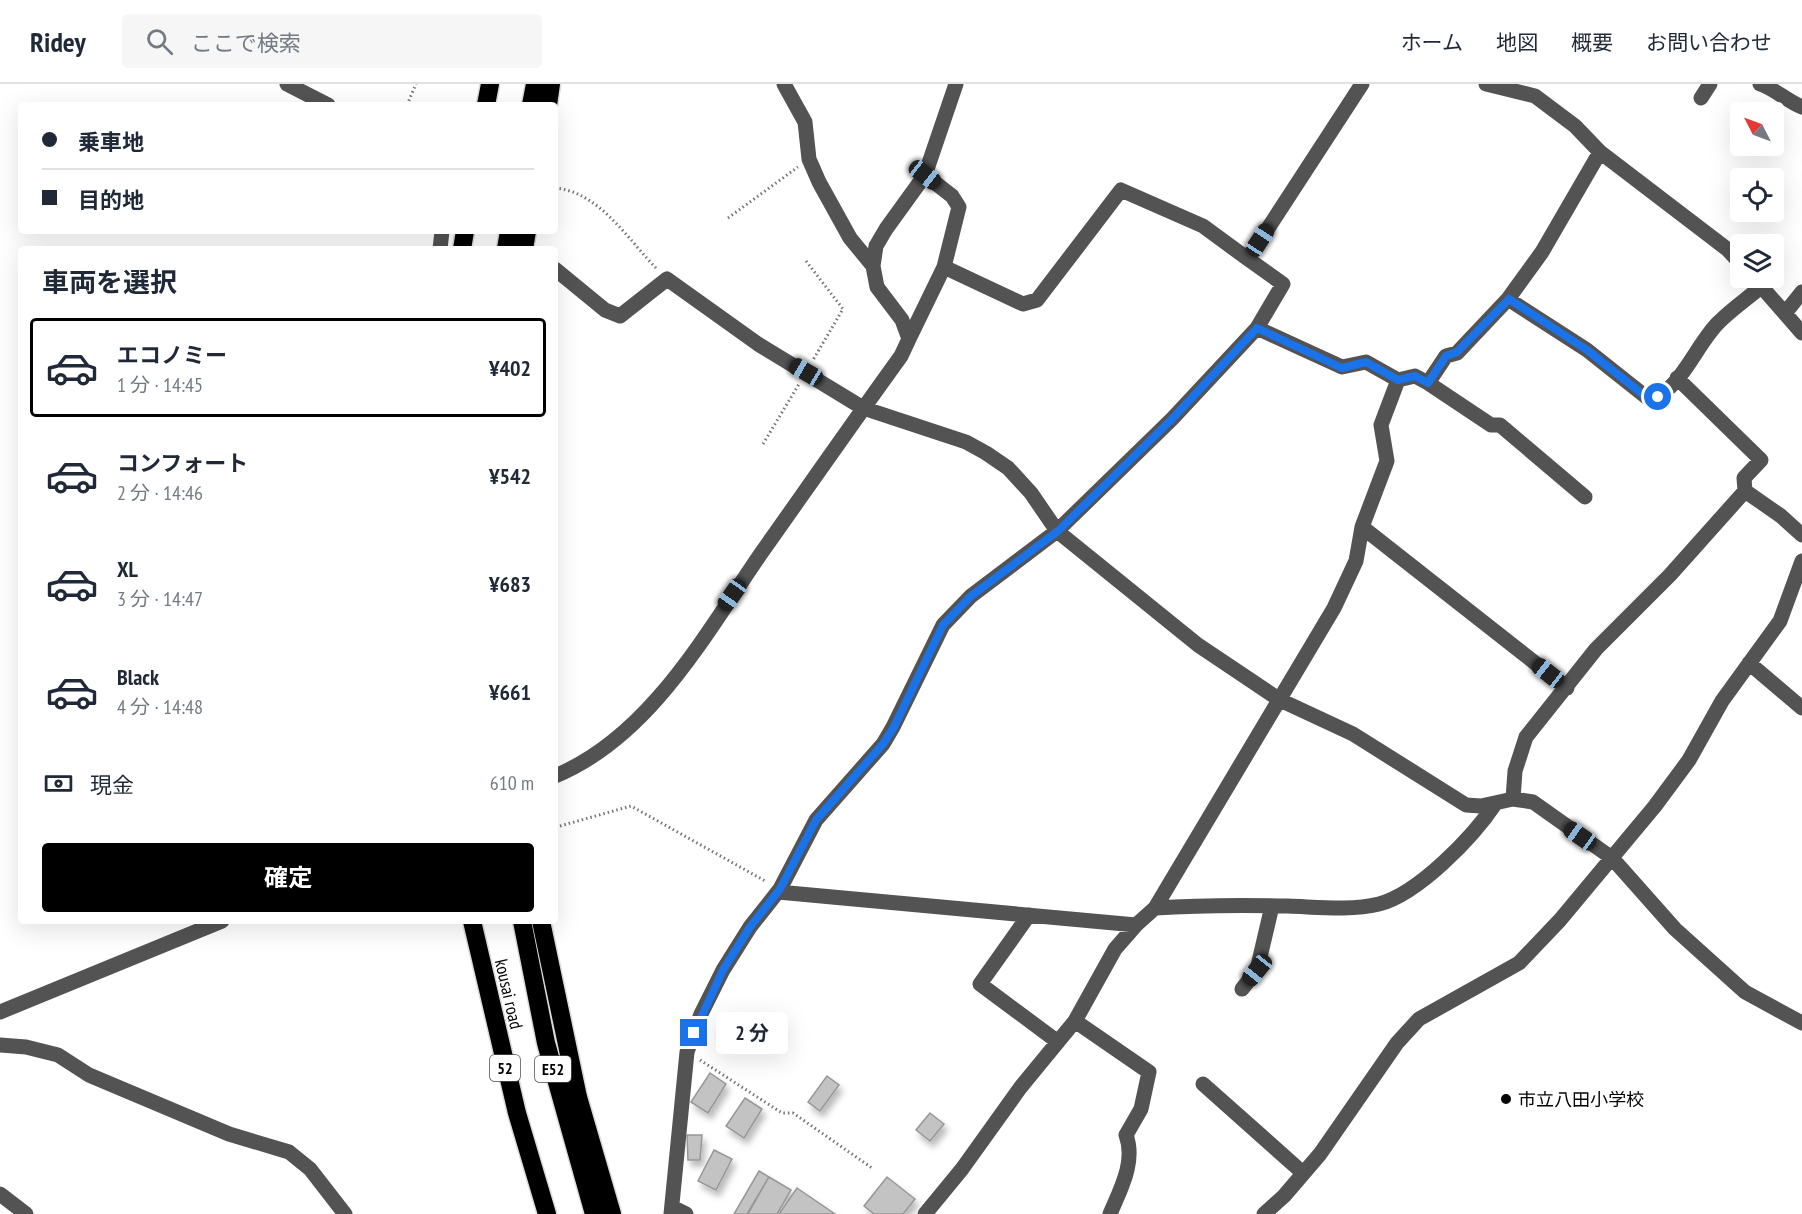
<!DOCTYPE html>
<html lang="ja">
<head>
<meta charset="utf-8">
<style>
  body { margin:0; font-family:"PT Sans Narrow","Noto Sans JP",sans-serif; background:#f6f6f7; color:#1f2937; height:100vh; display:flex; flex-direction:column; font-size:22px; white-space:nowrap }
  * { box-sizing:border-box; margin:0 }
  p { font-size:20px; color:#747a83 }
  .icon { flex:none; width:33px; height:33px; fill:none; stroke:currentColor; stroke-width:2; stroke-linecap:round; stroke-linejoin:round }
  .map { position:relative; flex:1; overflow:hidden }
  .details { position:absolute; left:18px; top:162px; width:540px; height:678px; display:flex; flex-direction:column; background:#fff; border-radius:6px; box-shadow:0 6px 24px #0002 }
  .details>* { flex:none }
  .banner { position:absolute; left:18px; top:18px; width:540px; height:132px; border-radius:6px; box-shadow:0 6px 24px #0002; display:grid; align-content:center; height:132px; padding:0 24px; background:#fff }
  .needle { width:39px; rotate:312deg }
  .fabs { position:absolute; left:1730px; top:18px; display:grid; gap:12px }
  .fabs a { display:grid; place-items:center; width:54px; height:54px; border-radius:6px; background:#fff; box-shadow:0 6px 24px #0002; font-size:30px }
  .end { position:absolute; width:27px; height:27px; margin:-14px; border:8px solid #1a73e8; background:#fff; box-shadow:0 0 0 3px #fff }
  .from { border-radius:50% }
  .bubble { position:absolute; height:42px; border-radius:6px; background:#fff; box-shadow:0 6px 24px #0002; font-size:20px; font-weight:700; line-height:42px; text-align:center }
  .car { position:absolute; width:18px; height:36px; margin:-18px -9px; border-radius:8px; box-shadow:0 0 4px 2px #0007; background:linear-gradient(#222 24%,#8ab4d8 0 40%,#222 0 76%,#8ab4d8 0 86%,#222 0) }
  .banner b { display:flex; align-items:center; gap:21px; height:57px; font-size:22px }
  .banner b+b { border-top:2px solid #e0e1e3 }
  .banner i { width:15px; height:15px; background:#1f2937 }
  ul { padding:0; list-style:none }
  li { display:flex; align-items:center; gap:18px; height:99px; margin:0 12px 9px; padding:0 12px; border:3px solid transparent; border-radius:6px }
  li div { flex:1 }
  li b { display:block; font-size:22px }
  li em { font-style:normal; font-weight:700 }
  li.selected { border-color:#000 }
  li>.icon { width:54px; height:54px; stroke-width:1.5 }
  h2 { padding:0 24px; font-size:27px; line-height:72px }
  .pay { display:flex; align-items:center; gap:15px; height:66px; padding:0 24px; font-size:22px }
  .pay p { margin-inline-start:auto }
  .cta { display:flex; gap:12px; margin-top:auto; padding:12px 24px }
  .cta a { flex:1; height:69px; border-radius:6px; background:#000; color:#fff; font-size:24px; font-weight:700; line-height:69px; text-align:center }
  header { display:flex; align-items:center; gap:36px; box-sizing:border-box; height:84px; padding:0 30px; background:#fff; border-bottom:2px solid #e0e1e3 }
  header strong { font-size:28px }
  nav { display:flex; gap:33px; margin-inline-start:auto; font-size:21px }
  .search { width:420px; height:54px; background:#f6f6f7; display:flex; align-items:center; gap:15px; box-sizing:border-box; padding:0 21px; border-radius:6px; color:#747a83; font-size:22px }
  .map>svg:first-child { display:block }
  .building { fill:#c3c3c3; stroke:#979797; stroke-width:1.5; filter:url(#shadow) }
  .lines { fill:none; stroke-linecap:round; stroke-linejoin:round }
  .highway-casing { stroke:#dbdbdb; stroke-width:21 }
  .path { stroke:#757575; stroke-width:3; stroke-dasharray:1.5 3; stroke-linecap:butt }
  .minor { stroke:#535353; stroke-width:15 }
  .highway { stroke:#000; stroke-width:18 }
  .route { stroke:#1a73e8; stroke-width:8 }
  .poi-dot { fill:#000; stroke:#fff; stroke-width:2 }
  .labels { text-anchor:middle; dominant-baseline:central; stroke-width:4.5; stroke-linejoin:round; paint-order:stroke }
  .shield { fill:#fff; stroke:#4c4c4c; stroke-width:1.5 }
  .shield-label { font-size:16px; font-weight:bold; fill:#000 }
  .street-label { font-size:18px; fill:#000; stroke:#fff }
  .poi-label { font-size:18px; fill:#000; stroke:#fff; text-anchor:start }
</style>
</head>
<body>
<header>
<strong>Ridey</strong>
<div class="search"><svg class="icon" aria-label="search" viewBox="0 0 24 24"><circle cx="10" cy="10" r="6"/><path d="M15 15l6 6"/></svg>ここで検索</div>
<nav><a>ホーム</a><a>地図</a><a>概要</a><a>お問い合わせ</a></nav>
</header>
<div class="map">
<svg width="1802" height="1130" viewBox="0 0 1802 1130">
  <defs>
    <filter id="shadow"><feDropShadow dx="3.5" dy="6" stdDeviation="3" flood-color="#0004"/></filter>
  </defs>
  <rect width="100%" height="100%" fill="#fff"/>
  <path class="building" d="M 710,989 L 726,1000 L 708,1029 L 691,1018 Z
    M 827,992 L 839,1001 L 820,1027 L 808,1018 Z
    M 745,1014 L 762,1025 L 744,1054 L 726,1042 Z
    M 930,1029 L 944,1040 L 930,1057 L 916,1046 Z
    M 687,1051 L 702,1051 L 700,1076 L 688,1076 Z
    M 714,1066 L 732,1075 L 716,1106 L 698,1097 Z
    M 759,1087 L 769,1093 L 747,1130 L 734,1130 Z
    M 769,1093 L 791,1106 L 777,1130 L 748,1130 Z
    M 887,1093 L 915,1115 L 903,1130 L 874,1130 L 864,1122 Z
    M 797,1104 L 835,1130 L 779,1130 Z"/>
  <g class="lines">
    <defs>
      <path id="highway" d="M 486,21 L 490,0
        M 531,21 L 535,0
        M 548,21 L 551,0
        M 462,165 L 465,147
        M 506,165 L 509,147
        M 524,165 L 527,147
        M 472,837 L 517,1029 L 547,1130
        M 522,837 L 546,959 L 594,1130
        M 541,837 L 578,1013 L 612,1130"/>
    </defs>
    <use href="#highway" class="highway-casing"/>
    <path class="path" d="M 407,21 L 416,0
      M 555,104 C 600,108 628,156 657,185
      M 728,134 L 798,83
      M 806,177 L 843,225 L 813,276
      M 763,360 L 799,300
      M 560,742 L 631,722 L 767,798
      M 700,976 L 782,1029 L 793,1029 L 872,1084"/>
    <path class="minor" d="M 287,0 L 328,21
      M 1486,0 L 1535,12 L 1575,42 L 1600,68 L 1727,165 L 1740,179
      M 1760,0 C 1775,5 1787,17 1802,23
      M 1701,14 L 1710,0
      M 440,165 L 442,147
      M 873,182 L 876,162 L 886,145 L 925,91 L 956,0
      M 944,183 L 1023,220 L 1037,216 L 1121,106 L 1203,142 L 1248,175
      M 555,185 L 605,226 L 620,232 L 667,195 L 758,260 L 863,324 L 966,358 L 986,369 L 1008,384 L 1031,409 L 1057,447 L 1198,561 L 1280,616 L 1353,650 L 1466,721 L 1481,722 L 1513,715 L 1533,718 L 1612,774 L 1675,845 L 1745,908 L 1802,939
      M 1754,194 L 1802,249
      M 1508,215 L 1587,266 L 1650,316 C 1682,305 1696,260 1719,238 C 1732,225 1748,214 1762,202
      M 1786,228 L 1802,208
      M 1257,244 L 1342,283 L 1366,278 L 1398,296 L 1415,292 L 1428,299 L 1446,272 L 1457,269 L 1508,215 L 1542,168 L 1600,68
      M 909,255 L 944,183 L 959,123 L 952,112 L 925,91
      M 1428,299 L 1491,341 L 1500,341 L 1585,413
      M 1745,407 L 1781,432 L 1802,451
      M 1362,443 L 1567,604
      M 1749,579 L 1802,624
      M 555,692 C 650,653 706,549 762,468 C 808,403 854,337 901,272 L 909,255 L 902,236 L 877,203 L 873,182 L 850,154 L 819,98 L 809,75 L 805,38 L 784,0
      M 1513,715 L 1515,687 L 1526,653 L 1596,565 L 1670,491 L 1745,407 L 1744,394 L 1761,376 L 1677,294
      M 778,808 L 1136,841
      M 1155,824 C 1200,821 1243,821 1288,822 C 1318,823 1350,827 1379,820 C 1418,810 1473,753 1495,720
      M 1029,831 L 980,900 L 1058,958
      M 1242,905 L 1257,886 L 1272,822
      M 0,928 L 222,837
      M 1075,937 L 1149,988 L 1141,1025 L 1126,1051 C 1136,1078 1120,1106 1110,1130
      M 0,961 L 26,963 L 58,971 L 89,991 L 229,1050 L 289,1068 L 310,1085 L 345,1130
      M 1203,1000 L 1303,1089
      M 0,1110 L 26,1130
      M 672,1123 L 686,1130
      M 671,1130 L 687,968 L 701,930 L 723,886 L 750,843 L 780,805 L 816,736 L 883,660 L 893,643 L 943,541 L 971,512 L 1057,447 L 1172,335 L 1257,244 L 1283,200 L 1248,175 L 1362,0
      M 925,1130 L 962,1085 L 1020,1004 L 1075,937 L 1115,865 L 1136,841 L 1155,824 L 1334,524 L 1356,477 L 1362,443 L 1387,377 L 1381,341 L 1398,296
      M 1264,1130 L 1284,1112 L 1320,1070 L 1397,959 L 1419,935 L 1519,879 L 1560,836 L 1655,722 L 1689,676 L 1722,617 L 1780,537 L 1802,477"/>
    <use href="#highway" class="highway"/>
  </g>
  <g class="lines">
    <path class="route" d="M 694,949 L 723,886 L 750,843 L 780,805 L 816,736 L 883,660 L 894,643 L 943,541 L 971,512 L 1058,447 L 1172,335 L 1257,244 L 1342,284 L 1366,278 L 1398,296 L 1415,292 L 1428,299 L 1446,272 L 1457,268 L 1509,215 L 1587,266 L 1650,316 L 1658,313"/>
  </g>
  <circle class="poi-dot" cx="1506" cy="1015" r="6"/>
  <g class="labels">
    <g class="shield">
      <rect x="490" y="971" width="30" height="26" rx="4.5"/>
      <rect x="535" y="972" width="36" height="26" rx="4.5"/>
    </g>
    <g class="shield-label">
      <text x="505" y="984">52</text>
      <text x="553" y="985">E52</text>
    </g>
    <g class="street-label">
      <text transform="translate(509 910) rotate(77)">kousai road</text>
    </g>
    <g class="poi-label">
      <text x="1518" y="1015">市立八田小学校</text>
    </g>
  </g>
</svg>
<div class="fabs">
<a><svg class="needle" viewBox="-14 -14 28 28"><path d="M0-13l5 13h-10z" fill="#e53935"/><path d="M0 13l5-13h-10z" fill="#747a83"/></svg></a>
<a><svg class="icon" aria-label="locate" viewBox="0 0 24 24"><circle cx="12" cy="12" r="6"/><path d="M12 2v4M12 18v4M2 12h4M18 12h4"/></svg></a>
<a><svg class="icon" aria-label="layers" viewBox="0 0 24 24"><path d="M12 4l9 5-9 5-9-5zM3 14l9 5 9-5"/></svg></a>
</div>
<i class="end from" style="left:1658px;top:313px"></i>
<i class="end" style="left:694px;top:949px"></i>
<div class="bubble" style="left:716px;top:928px;width:72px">2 分</div>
<i class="car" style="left:925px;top:91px;rotate:128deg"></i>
<i class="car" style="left:1260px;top:156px;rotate:33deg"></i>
<i class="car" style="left:806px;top:288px;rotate:300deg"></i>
<i class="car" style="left:732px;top:511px;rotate:215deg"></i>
<i class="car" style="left:1548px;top:589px;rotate:308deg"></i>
<i class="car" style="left:1580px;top:752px;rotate:305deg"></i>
<i class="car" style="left:1257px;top:886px;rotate:219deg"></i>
<div class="banner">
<b><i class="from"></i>乗車地</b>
<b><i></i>目的地</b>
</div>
<section class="details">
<h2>車両を選択</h2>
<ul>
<li class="selected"><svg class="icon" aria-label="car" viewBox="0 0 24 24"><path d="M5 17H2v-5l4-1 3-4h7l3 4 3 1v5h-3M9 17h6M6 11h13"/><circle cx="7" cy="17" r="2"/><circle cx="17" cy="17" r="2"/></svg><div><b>エコノミー</b><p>1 分 · 14:45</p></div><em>¥402</em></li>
<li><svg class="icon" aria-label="car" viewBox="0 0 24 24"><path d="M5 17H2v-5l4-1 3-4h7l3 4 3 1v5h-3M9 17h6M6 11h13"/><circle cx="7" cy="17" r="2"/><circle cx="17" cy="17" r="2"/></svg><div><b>コンフォート</b><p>2 分 · 14:46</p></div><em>¥542</em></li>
<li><svg class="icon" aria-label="car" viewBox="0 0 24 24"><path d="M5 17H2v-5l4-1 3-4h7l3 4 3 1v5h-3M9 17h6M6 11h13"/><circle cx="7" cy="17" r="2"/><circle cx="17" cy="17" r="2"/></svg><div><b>XL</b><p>3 分 · 14:47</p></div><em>¥683</em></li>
<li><svg class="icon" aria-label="car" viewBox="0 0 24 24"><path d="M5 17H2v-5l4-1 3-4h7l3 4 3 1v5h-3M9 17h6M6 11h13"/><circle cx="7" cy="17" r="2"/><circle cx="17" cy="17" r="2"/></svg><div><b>Black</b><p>4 分 · 14:48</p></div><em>¥661</em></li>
</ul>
<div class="pay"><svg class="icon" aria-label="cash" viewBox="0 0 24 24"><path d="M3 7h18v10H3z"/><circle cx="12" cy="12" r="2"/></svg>現金<p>610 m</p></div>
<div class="cta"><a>確定</a></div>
</section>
</div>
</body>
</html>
